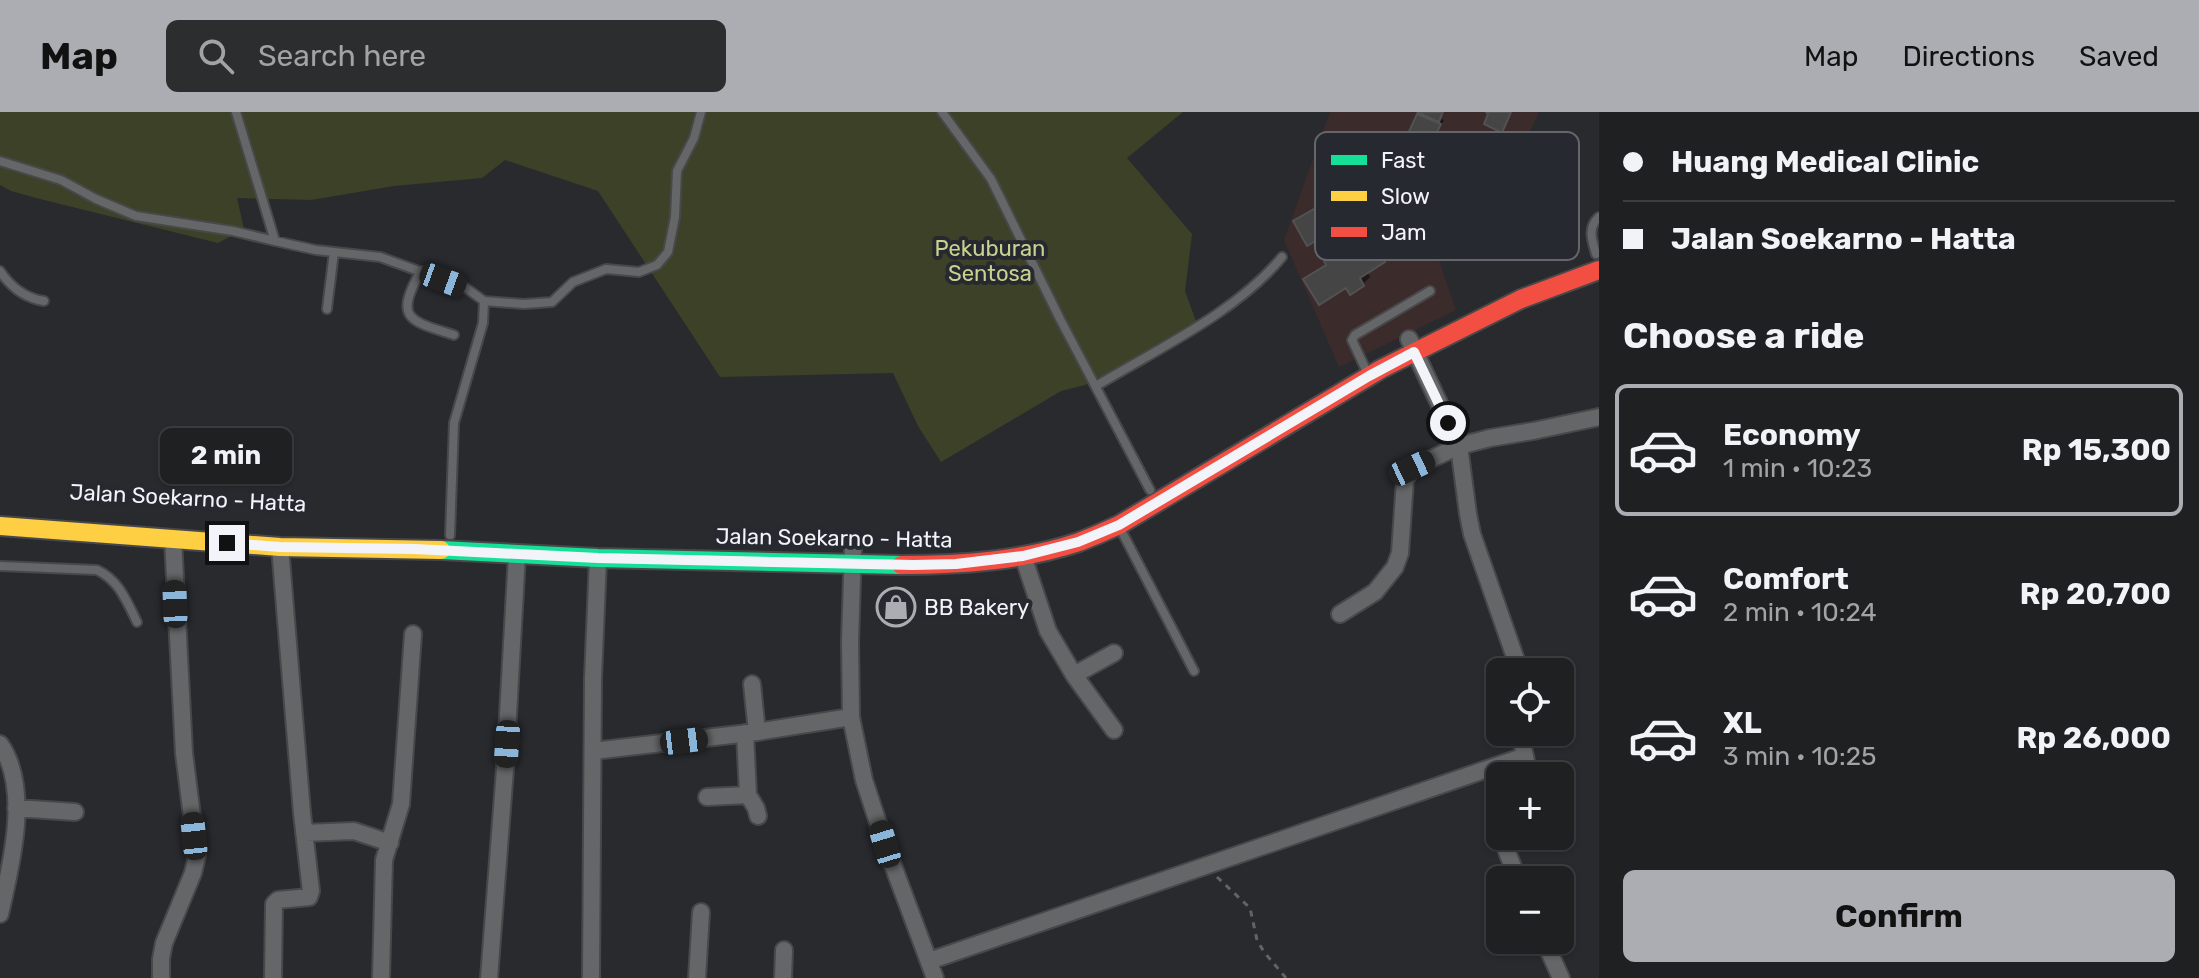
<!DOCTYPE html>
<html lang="en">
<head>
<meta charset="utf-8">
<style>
  body { margin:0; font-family:Rubik,sans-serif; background:#2c2d2f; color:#f1f3f6; height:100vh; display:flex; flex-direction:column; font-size:30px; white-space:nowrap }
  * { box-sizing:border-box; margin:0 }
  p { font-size:26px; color:#a1a3a5 }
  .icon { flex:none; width:44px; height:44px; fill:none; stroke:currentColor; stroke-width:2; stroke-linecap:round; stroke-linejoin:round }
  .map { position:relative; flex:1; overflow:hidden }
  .drawer { display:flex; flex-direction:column; background:#1f2022; width:600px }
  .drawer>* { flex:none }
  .banner { display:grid; align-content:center; height:176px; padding:0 24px; background:#1f2022 }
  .fabs { position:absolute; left:1486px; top:546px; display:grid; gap:16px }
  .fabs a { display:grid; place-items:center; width:88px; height:88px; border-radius:12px; background:#1f2022; box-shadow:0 2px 6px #0004,0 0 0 2px #3c3e40; font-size:40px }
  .end { position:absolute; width:36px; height:36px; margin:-18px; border:10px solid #f3f4f9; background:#111; box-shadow:0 0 0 4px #111 }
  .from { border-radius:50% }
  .bubble { position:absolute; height:56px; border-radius:12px; background:#1f2022; box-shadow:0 2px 6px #0004,0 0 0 2px #3c3e40; font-size:26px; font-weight:700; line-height:56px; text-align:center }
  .car { position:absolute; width:24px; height:48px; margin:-24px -12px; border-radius:10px; box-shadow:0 0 6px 2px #0007; background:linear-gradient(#222 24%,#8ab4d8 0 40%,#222 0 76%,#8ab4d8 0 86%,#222 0) }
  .banner b { display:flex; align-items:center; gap:28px; height:76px; font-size:30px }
  .banner b+b { border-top:2px solid #3c3e40 }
  .banner i { width:20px; height:20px; background:#f1f3f6 }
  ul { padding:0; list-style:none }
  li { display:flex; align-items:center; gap:24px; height:132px; margin:0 16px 12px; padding:0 8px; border:4px solid transparent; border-radius:12px }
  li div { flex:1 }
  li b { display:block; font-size:30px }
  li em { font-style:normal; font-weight:700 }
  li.selected { border-color:#acadb2 }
  li>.icon { width:72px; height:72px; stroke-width:1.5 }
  h2 { padding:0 24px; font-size:36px; line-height:96px }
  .primary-button { display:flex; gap:16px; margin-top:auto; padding:16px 24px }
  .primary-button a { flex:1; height:92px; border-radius:12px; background:#acadb2; color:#111; font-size:32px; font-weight:700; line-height:92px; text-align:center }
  header { display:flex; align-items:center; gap:48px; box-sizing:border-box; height:112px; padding:0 40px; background:#acadb2; color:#111 }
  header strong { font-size:38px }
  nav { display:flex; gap:44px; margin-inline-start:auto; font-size:28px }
  .search { width:560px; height:72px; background:#2c2d2f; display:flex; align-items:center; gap:20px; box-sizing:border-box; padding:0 28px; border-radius:12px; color:#a1a3a5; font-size:30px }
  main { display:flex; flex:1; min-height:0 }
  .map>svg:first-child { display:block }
  .medical { fill:#3c2b2b }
  .green { fill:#3d4128 }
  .shadow { fill:#0007 }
  .building { fill:#454546; stroke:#525153; stroke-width:2 }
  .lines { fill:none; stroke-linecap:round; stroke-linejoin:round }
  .lane-casing { stroke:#48484b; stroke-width:12 }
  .street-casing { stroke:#48484b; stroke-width:20 }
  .fast-casing { stroke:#48484b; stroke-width:22 }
  .slow-casing { stroke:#48484b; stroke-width:22 }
  .jam-casing { stroke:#48484b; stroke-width:22 }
  .path { stroke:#626365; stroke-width:3; stroke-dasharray:6 6; stroke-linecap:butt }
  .lane { stroke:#646668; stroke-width:8 }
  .street { stroke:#646668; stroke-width:16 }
  .fast { stroke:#16e098; stroke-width:18 }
  .slow { stroke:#ffcf43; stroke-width:18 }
  .jam { stroke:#f24e42; stroke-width:18 }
  .route { stroke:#f3f4f9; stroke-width:10 }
  .labels { text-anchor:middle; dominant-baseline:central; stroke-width:8; stroke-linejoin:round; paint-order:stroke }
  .park-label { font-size:22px; fill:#c8d290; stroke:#272930 }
  .street-label { font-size:22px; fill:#f3f4f9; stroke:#272930 }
  .poi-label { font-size:22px; fill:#f3f4f9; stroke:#272930; text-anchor:start }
  .key { fill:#272930; stroke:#64666c; stroke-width:2 }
  .key-label { font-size:22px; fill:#f3f4f9 }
</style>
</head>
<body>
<header>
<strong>Map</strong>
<div class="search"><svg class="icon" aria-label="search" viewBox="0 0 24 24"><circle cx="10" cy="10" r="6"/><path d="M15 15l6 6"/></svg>Search here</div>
<nav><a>Map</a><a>Directions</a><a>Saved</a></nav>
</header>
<main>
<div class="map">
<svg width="1599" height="866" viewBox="0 0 1599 866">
  <rect width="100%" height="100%" fill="#292a2e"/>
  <path class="medical" d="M 1330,0 L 1539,0 L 1528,24 L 1494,70 L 1424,105 L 1456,198 L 1339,255 L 1284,128 Z"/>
  <path class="green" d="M 0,0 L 1183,0 L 1127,46 L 1192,122 L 1185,179 L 1197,212 L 1085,273 L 1061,279 L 941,350 L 918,314 L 893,261 L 720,265 L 598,79 L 505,48 L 482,66 L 394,74 L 311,88 L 237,86 L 244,117 L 218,131 L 40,87 L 11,79 L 0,73 Z"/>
  <path class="shadow" d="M 1419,0 L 1444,0 L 1441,7 L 1444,8 L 1433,30 L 1429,34 L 1408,25 Z
    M 1345,79 L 1357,101 L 1350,108 L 1296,110 L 1303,103 Z
    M 1378,120 L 1391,141 L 1367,159 L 1370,165 L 1363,172 L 1351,180 L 1347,174 L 1305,167 L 1327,151 L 1333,142 L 1352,131 L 1354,135 Z"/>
  <path class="building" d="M 1417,0 L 1443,0 L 1439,10 Z
    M 1486,0 L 1511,0 L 1502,21 L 1484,12 L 1488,2 Z
    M 1417,2 L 1441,12 L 1429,37 L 1406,26 Z
    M 1337,84 L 1351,109 L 1307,134 L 1293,109 Z
    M 1370,125 L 1385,150 L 1360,166 L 1364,174 L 1350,183 L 1346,176 L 1319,193 L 1303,167 L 1326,153 L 1324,149 L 1344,136 L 1347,140 Z"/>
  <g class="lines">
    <defs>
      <path id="lane" d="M 942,0 L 991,67 L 1060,207 L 1150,378
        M 0,49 L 61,68 L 96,87 L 136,104 L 233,119 L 275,129 L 236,0
        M 275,129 L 316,138 L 380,145 L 466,176 L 484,189 L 483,211 L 454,311 L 450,423
        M 1596,142 C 1592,128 1587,116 1599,105
        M 0,159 C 10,174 25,186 44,189
        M 421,159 C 393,207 410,209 454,223
        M 484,189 L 524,192 L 552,190 L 573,170 L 606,157 L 639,160 L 657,153 L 668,140 L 675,105 L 677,59 L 694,26 L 701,0
        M 327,197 L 334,140
        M 1367,260 L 1352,228 L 1355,223 L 1430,179
        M 1096,274 C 1157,237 1237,200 1282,145
        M 1121,418 L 1194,559
        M 0,454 L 97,458 C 119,468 127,490 137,510"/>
      <path id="street" d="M 1409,227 L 1459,334 L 1468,402 L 1472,422 L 1516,548 L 1517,560
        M 853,435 L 850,529 L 851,605 L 864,668 L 885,732 L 935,866
        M 1023,444 L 1048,519 L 1074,563 L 1114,618
        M 1340,502 L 1375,480 L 1395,455 L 1400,441 L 1405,368 L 1412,356 L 1459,334 L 1490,326 L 1533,319 L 1599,305
        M 1074,563 L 1114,541
        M 752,572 L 757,620
        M 1520,620 L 1529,664
        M 745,621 L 748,683 L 756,696 L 758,704
        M 0,632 C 31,677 11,753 0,802
        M 593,639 L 757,620 L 851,605
        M 707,685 L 748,683
        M 16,696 L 75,700
        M 304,721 L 354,719 L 390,731
        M 1501,724 L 1518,768
        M 1544,828 L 1561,866
        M 929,849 L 1525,644
        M 161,866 L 161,847 L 164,831 L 193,761 L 197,744 L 184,641 L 173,427
        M 273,866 L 274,792 L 278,788 L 309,785 L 311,779 L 302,701 L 280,435
        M 381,866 L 384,748 L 401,692 L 413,522
        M 489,866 L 505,657 L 517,442
        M 591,866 L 593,566 L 598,446
        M 697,866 L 701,800
        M 783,866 L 784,838"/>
      <path id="fast" d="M 441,438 L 598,446 L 901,453"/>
      <path id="slow" d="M 0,414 L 280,435 L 441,438"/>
      <path id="jam" d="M 901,453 C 960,453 1022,449 1079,430 C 1092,425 1106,419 1119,413 L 1381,257 L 1521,187 L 1599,158"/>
    </defs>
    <use href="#lane" class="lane-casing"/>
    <use href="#street" class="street-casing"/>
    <use href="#fast" class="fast-casing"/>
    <use href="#slow" class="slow-casing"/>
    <use href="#jam" class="jam-casing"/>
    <path class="path" d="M 1217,765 L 1250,796 L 1257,828 L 1264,840 L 1286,866"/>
    <use href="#lane" class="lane"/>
    <use href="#street" class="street"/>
    <use href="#fast" class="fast"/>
    <use href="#slow" class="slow"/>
    <use href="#jam" class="jam"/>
  </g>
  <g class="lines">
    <path class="route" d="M 227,431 L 280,435 L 415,437 L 598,446 L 914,453 L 956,452 L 1023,444 L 1078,430 L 1119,413 L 1369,264 L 1414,240 L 1448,311"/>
  </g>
  <defs>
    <symbol id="shop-ring" viewBox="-11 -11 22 22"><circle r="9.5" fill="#272930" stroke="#acadb2" stroke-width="1.5"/><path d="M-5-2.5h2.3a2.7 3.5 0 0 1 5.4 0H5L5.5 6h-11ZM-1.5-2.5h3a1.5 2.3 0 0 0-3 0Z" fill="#acadb2"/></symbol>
  </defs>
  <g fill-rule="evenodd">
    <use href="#shop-ring" x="874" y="473" width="44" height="44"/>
  </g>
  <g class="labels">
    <g class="park-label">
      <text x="990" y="136">Pekuburan<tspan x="990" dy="25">Sentosa</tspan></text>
    </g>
    <g class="street-label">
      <text transform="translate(188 386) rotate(3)">Jalan Soekarno - Hatta</text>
      <text transform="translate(834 426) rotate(1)">Jalan Soekarno - Hatta</text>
    </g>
    <g class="poi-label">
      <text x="924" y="495">BB Bakery</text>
    </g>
  </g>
  <rect x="1315" y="20" width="264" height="128" rx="12" class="key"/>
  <rect x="1331" y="43" width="36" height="10" fill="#16e098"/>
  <rect x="1331" y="79" width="36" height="10" fill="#ffcf43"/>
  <rect x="1331" y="115" width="36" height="10" fill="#f24e42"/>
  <g class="key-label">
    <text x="1381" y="56">Fast</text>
    <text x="1381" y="92">Slow</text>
    <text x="1381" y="128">Jam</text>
  </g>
</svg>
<div class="fabs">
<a><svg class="icon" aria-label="locate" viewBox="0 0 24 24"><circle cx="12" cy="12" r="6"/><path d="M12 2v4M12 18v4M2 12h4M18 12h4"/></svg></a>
<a>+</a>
<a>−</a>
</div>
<i class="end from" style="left:1448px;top:311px"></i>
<i class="end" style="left:227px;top:431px"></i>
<div class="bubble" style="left:160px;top:316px;width:132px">2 min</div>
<i class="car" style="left:443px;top:168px;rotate:110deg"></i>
<i class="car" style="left:1412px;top:356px;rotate:65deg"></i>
<i class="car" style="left:175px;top:492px;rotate:358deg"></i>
<i class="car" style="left:684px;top:629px;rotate:83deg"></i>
<i class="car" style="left:507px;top:632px;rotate:184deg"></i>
<i class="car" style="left:194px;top:724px;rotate:354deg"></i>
<i class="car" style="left:885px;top:732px;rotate:343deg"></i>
</div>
<section class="drawer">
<div class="banner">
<b><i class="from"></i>Huang Medical Clinic</b>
<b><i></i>Jalan Soekarno - Hatta</b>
</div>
<h2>Choose a ride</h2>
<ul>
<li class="selected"><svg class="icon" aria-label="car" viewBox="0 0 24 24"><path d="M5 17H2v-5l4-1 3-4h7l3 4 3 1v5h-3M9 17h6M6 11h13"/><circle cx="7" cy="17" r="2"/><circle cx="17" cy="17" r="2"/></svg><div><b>Economy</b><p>1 min · 10:23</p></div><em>Rp 15,300</em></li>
<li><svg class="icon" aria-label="car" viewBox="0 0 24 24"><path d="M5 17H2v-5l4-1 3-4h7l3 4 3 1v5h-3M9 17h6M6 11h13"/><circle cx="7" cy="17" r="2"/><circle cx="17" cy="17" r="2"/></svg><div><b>Comfort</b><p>2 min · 10:24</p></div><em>Rp 20,700</em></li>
<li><svg class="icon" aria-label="car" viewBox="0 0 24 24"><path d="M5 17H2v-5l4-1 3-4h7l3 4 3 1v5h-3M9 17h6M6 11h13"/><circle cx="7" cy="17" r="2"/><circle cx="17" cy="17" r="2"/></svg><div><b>XL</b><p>3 min · 10:25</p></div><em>Rp 26,000</em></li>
</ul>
<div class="primary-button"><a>Confirm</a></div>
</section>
</main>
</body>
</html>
